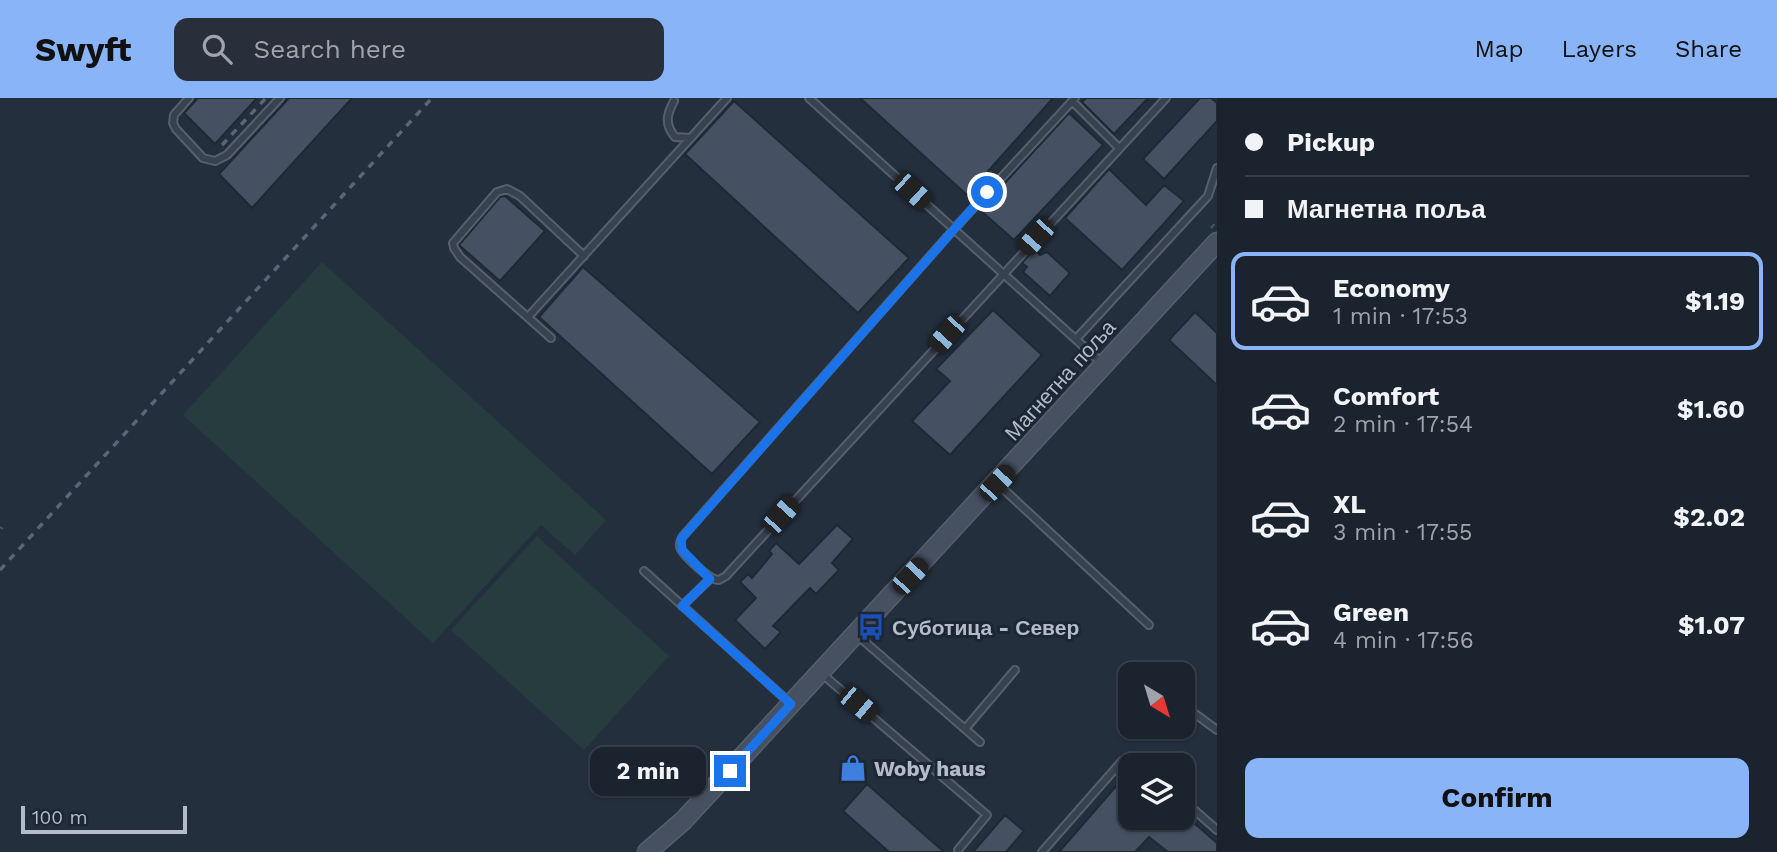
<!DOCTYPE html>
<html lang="en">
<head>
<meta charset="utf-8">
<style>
  body { margin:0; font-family:"Work Sans",sans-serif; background:#282f3a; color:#f1f3f6; height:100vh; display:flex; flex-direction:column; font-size:26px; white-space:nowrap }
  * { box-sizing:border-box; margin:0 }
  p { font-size:23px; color:#a0a4aa }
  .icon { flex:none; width:38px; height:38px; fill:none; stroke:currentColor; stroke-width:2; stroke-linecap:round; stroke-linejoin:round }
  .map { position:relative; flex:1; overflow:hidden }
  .sheet { display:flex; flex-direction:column; background:#1b232e; width:560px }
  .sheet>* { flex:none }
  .guide { display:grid; align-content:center; height:154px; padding:0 28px; background:#1b232e }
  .needle { width:46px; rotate:142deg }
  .fabs { position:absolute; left:1118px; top:564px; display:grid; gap:14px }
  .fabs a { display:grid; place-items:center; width:77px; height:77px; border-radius:14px; background:#1b232e; box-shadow:0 2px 5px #0004,0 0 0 2px #39404a; font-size:35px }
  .scale { position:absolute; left:21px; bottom:18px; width:166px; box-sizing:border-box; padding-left:7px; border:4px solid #b4bcc9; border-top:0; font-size:19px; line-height:24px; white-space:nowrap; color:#b4bcc9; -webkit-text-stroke:5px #1d2633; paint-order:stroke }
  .end { position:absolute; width:32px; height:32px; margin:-16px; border:9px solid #1a73e8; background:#fff; box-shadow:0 0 0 4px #fff }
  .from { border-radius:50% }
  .bubble { position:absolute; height:49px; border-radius:14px; background:#1b232e; box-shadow:0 2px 5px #0004,0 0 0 2px #39404a; font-size:23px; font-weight:700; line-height:49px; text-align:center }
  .car { position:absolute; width:21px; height:42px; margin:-21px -10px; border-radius:9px; box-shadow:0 0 5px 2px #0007; background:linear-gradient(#222 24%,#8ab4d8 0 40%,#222 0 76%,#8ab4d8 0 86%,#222 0) }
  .guide b { display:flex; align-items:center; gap:24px; height:66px; font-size:26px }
  .guide b+b { border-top:2px solid #39404a }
  .guide i { width:18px; height:18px; background:#f1f3f6 }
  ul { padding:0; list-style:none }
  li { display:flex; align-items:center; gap:21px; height:98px; margin:0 14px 10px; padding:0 14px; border:4px solid transparent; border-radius:14px }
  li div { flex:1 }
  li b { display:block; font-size:26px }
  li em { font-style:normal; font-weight:700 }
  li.active { border-color:#8ab4f8 }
  li>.icon { width:63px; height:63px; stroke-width:1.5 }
  .action { display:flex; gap:14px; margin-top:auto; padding:14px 28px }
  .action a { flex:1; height:80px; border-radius:14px; background:#8ab4f8; color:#111; font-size:28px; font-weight:700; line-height:80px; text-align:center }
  header { display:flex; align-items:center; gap:42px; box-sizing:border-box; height:98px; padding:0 35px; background:#8ab4f8; color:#111 }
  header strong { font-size:33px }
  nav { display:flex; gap:38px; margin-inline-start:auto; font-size:24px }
  .search { width:490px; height:63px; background:#282f3a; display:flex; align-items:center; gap:18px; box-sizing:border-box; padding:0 24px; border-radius:14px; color:#a0a4aa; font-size:26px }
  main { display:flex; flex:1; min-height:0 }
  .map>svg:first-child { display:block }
  .green { fill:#263c3f }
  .building { fill:#455162; stroke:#1f2835; stroke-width:2 }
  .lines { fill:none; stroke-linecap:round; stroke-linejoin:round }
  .lane-casing { stroke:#565f6c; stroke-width:10 }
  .secondary-casing { stroke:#565f6c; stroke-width:21 }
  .path { stroke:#44595c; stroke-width:2; stroke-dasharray:5 5; stroke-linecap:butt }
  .lane { stroke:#38414e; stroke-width:6 }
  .secondary { stroke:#465061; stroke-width:18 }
  .rail { stroke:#5a6575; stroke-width:3.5; stroke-dasharray:7 7; stroke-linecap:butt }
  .route { stroke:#1a73e8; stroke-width:9 }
  .labels { text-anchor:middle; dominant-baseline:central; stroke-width:6; stroke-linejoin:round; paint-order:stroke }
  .street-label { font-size:21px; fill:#b4bcc9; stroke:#1d2633 }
  .poi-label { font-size:21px; font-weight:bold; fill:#b4bcc9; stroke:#1d2633; text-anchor:start }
</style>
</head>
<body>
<header>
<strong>Swyft</strong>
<div class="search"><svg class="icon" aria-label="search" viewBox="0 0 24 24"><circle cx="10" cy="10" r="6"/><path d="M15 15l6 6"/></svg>Search here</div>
<nav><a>Map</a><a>Layers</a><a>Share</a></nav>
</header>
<main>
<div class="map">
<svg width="1217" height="754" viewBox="0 0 1217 754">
  <rect width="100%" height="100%" fill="#242f3e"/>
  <path class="green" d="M 322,164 L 606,422 L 575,457 L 541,427 L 433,545 L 183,317 Z
    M 537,438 L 669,558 L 584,652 L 451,532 Z"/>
  <path class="building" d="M 198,0 L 257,0 L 215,46 L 184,15 Z
    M 289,0 L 352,0 L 252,110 L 219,76 Z
    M 860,0 L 1053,0 L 967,97 Z
    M 1086,0 L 1148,0 L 1114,36 L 1082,4 Z
    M 1200,0 L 1211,0 L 1217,5 L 1217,23 L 1164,81 L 1143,61 Z
    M 734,3 L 909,160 L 858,215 L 685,56 Z
    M 1069,15 L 1103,47 L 1014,142 L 980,112 Z
    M 1109,71 L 1146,107 L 1164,87 L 1184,103 L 1122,172 L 1065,120 Z
    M 505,98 L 545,133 L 500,183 L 459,147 L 500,99 Z
    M 1034,151 L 1040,157 L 1047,154 L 1070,175 L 1050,198 L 1023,174 L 1027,169 L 1022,165 Z
    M 583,169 L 760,324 L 712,376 L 539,219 Z
    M 993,212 L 1042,257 L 950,357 L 912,323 L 950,283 L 936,271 Z
    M 1195,214 L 1217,235 L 1217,287 L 1169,242 Z
    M 837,427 L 853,441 L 832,465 L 839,472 L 816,496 L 810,490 L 773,528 L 781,534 L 765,551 L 735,522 L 756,500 L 740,484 L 748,476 L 752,480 L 772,456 L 769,453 L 776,445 L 799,466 Z
    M 867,686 L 944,754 L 889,754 L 843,713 Z
    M 1117,687 L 1130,699 L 1130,719 L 1187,719 L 1217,745 L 1217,754 L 1168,754 L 1149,739 L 1135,754 L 1059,754 Z
    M 1005,717 L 1024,733 L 1006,754 L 973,754 Z"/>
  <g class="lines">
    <defs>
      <path id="lane" d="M 189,0 L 174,17 L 173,25 L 176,31 L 203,60 L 215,63 L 227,57 L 280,0
        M 809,0 L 1103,266
        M 1075,0 L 954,131 L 683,438 C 681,442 679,444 680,449 C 683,458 710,482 719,482 L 726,478 L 1166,0
        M 674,3 C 667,16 664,26 675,39 L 690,40
        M 1072,3 L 1118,49
        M 528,219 L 727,0
        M 551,240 L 460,159 L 454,150 L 453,145 L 497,94 L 507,91 L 520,98 L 584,158
        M 1076,241 L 1208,98 L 1217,70
        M 997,385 L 1149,527
        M 644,473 L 790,605
        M 682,508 L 710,481
        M 857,537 L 980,644
        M 821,575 L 987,717 L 958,752
        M 1183,607 L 1217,632
        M 965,631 L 1015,572
        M 1183,702 L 1217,732
        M 1042,754 L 1122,663 L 1133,661 L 1143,667"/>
      <path id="secondary" d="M 647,754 L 683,723 L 1217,144"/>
    </defs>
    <use href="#lane" class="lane-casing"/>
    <use href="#secondary" class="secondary-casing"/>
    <path class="path" d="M 1211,130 L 1217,123
      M 0,429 L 3,431"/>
    <use href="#lane" class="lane"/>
    <use href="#secondary" class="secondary"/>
    <path class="rail" d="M 222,47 L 266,0
      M 0,472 L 432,0"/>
  </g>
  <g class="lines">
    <path class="route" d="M 730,673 L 791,606 L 682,508 L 710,481 L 682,452 L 681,441 L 987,94"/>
  </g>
  <defs>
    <symbol id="bus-bare" viewBox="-9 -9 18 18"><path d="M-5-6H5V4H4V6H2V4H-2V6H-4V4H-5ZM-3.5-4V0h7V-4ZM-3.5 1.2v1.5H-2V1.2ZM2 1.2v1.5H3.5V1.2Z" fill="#1a4fb4" stroke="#1d2633" stroke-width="2.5" paint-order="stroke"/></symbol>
    <symbol id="shop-bare" viewBox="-9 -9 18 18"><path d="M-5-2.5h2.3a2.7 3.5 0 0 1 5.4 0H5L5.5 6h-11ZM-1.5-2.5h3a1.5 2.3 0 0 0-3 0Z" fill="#3f7fe0" stroke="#1d2633" stroke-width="2.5" paint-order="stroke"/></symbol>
  </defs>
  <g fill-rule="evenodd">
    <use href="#bus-bare" x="852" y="510" width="38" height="38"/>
    <use href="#shop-bare" x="834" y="651" width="38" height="38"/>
  </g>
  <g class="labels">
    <g class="street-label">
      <text transform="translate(1060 282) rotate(-48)">Магнетна поља</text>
    </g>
    <g class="poi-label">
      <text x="892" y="529">Суботица - Север</text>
      <text x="874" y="670">Woby haus</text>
    </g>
  </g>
</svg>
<div class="fabs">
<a><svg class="needle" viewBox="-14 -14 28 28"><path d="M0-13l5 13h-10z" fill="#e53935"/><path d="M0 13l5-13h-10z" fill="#a0a4aa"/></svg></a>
<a><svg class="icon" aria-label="layers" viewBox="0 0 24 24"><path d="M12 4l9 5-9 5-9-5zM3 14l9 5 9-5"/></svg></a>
</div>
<div class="scale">100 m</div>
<i class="end from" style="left:987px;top:94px"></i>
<i class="end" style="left:730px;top:673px"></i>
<div class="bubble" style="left:590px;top:649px;width:116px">2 min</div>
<i class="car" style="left:912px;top:93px;rotate:132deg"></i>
<i class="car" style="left:1036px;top:139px;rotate:222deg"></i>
<i class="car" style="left:947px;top:236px;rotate:222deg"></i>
<i class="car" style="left:997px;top:385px;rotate:43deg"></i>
<i class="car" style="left:781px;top:417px;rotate:42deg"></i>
<i class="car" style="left:910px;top:478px;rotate:43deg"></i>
<i class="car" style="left:858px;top:606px;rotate:130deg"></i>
</div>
<section class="sheet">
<div class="guide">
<b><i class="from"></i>Pickup</b>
<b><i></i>Магнетна поља</b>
</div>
<ul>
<li class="active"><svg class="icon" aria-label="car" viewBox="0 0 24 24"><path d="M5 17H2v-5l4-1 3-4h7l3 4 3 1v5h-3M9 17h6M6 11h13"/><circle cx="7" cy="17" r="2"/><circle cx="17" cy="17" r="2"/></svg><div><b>Economy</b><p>1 min · 17:53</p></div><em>$1.19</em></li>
<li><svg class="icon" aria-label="car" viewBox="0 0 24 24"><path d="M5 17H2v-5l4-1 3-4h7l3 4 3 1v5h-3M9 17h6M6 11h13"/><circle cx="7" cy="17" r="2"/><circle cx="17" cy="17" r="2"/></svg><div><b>Comfort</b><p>2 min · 17:54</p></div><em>$1.60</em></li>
<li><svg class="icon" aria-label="car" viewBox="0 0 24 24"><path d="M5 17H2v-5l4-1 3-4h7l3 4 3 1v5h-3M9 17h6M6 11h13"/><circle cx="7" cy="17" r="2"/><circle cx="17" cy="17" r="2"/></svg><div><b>XL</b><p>3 min · 17:55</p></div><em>$2.02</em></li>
<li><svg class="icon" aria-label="car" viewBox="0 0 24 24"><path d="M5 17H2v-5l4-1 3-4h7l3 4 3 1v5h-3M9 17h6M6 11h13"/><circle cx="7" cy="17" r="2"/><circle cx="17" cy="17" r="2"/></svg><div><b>Green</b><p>4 min · 17:56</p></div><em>$1.07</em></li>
</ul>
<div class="action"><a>Confirm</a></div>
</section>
</main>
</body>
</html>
